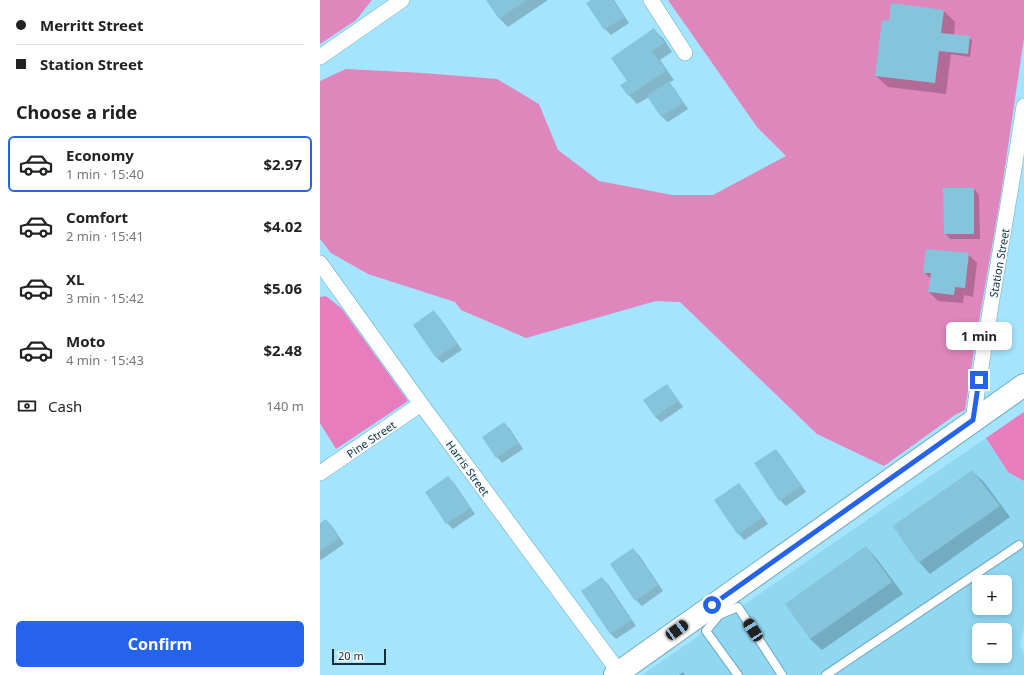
<!DOCTYPE html>
<html lang="en">
<head>
<meta charset="utf-8">
<style>
  body { margin:0; font-family:"Noto Sans",sans-serif; background:#f6f6f6; color:#222; height:100vh; display:flex; flex-direction:column; font-size:15px; white-space:nowrap }
  * { box-sizing:border-box; margin:0 }
  p { font-size:13px; color:#767676 }
  .icon { flex:none; width:22px; height:22px; fill:none; stroke:currentColor; stroke-width:2; stroke-linecap:round; stroke-linejoin:round }
  .map { position:relative; flex:1; overflow:hidden }
  .side { display:flex; flex-direction:column; background:#fff; width:320px }
  .side>* { flex:none }
  .banner { display:grid; align-content:center; height:88px; padding:0 16px; background:#fff }
  .controls { position:absolute; left:652px; top:575px; display:grid; gap:8px }
  .controls a { display:grid; place-items:center; width:40px; height:40px; border-radius:6px; background:#fff; box-shadow:0 2px 6px #0003; font-size:20px }
  .scale { position:absolute; left:12px; bottom:10px; width:54px; box-sizing:border-box; padding-left:4px; border:2px solid #152f38; border-top:0; font-size:11px; line-height:14px; white-space:nowrap; color:#152f38; -webkit-text-stroke:3px #f5fbfe; paint-order:stroke }
  .end { position:absolute; width:18px; height:18px; margin:-9px; border:5px solid #2563eb; background:#fff; box-shadow:0 0 0 2px #fff }
  .from { border-radius:50% }
  .bubble { position:absolute; height:28px; border-radius:6px; background:#fff; box-shadow:0 2px 6px #0003; font-size:13px; font-weight:700; line-height:28px; text-align:center }
  .car { position:absolute; width:12px; height:24px; margin:-12px -6px; border-radius:5px; box-shadow:0 0 3px 1px #0007; background:linear-gradient(#222 24%,#8ab4d8 0 40%,#222 0 76%,#8ab4d8 0 86%,#222 0) }
  .banner b { display:flex; align-items:center; gap:14px; height:38px; font-size:15px }
  .banner b+b { border-top:1px solid #e0e0e0 }
  .banner i { width:10px; height:10px; background:#222 }
  ul { padding:0; list-style:none }
  li { display:flex; align-items:center; gap:12px; height:56px; margin:0 8px 6px; padding:0 8px; border:2px solid transparent; border-radius:6px }
  li div { flex:1 }
  li b { display:block; font-size:15px }
  li em { font-style:normal; font-weight:700 }
  li.current { border-color:#2563eb }
  li>.icon { width:36px; height:36px; stroke-width:1.5 }
  h2 { padding:0 16px; font-size:18px; line-height:48px }
  .pay { display:flex; align-items:center; gap:10px; height:44px; padding:0 16px; font-size:15px }
  .pay p { margin-inline-start:auto }
  .action { display:flex; gap:8px; margin-top:auto; padding:8px 16px }
  .action a { flex:1; height:46px; border-radius:6px; background:#2563eb; color:#fff; font-size:16px; font-weight:700; line-height:46px; text-align:center }
  main { display:flex; flex:1; min-height:0 }
  .map>svg:first-child { display:block }
  .built { fill:#90d7f1; fill-rule:evenodd }
  .green { fill:#df86bc }
  .forest { fill:#e87dbe }
  .shadow { fill:#0003 }
  .building { fill:#86c4db }
  .lines { fill:none; stroke-linecap:round; stroke-linejoin:round }
  .lane-casing { stroke:#6ca9c0; stroke-width:10 }
  .street-casing { stroke:#6ca9c0; stroke-width:16 }
  .secondary-casing { stroke:#6ca9c0; stroke-width:24 }
  .lane { stroke:#fff; stroke-width:8 }
  .street { stroke:#fff; stroke-width:15 }
  .secondary { stroke:#fff; stroke-width:22 }
  .route { stroke:#2563eb; stroke-width:5 }
  .labels { text-anchor:middle; dominant-baseline:central; stroke-width:3.5; stroke-linejoin:round; paint-order:stroke }
  .street-label { font-size:11px; fill:#152f38; stroke:#f5fbfe }
</style>
</head>
<body>
<main>
<section class="side">
<div class="banner">
<b><i class="from"></i>Merritt Street</b>
<b><i></i>Station Street</b>
</div>
<h2>Choose a ride</h2>
<ul>
<li class="current"><svg class="icon" aria-label="car" viewBox="0 0 24 24"><path d="M5 17H2v-5l4-1 3-4h7l3 4 3 1v5h-3M9 17h6M6 11h13"/><circle cx="7" cy="17" r="2"/><circle cx="17" cy="17" r="2"/></svg><div><b>Economy</b><p>1 min · 15:40</p></div><em>$2.97</em></li>
<li><svg class="icon" aria-label="car" viewBox="0 0 24 24"><path d="M5 17H2v-5l4-1 3-4h7l3 4 3 1v5h-3M9 17h6M6 11h13"/><circle cx="7" cy="17" r="2"/><circle cx="17" cy="17" r="2"/></svg><div><b>Comfort</b><p>2 min · 15:41</p></div><em>$4.02</em></li>
<li><svg class="icon" aria-label="car" viewBox="0 0 24 24"><path d="M5 17H2v-5l4-1 3-4h7l3 4 3 1v5h-3M9 17h6M6 11h13"/><circle cx="7" cy="17" r="2"/><circle cx="17" cy="17" r="2"/></svg><div><b>XL</b><p>3 min · 15:42</p></div><em>$5.06</em></li>
<li><svg class="icon" aria-label="car" viewBox="0 0 24 24"><path d="M5 17H2v-5l4-1 3-4h7l3 4 3 1v5h-3M9 17h6M6 11h13"/><circle cx="7" cy="17" r="2"/><circle cx="17" cy="17" r="2"/></svg><div><b>Moto</b><p>4 min · 15:43</p></div><em>$2.48</em></li>
</ul>
<div class="pay"><svg class="icon" aria-label="cash" viewBox="0 0 24 24"><path d="M3 7h18v10H3z"/><circle cx="12" cy="12" r="2"/></svg>Cash<p>140 m</p></div>
<div class="action"><a>Confirm</a></div>
</section>
<div class="map">
<svg width="704" height="675" viewBox="0 0 704 675">
  <rect width="100%" height="100%" fill="#a5e4fd"/>
  <path class="built" d="M 666,438 L 688,472 L 704,481 L 704,627 L 700,643 L 704,656 L 704,675 L 322,675 ZM 659,582 L 685,582 L 685,608 L 659,608 ZM 659,630 L 685,630 L 685,656 L 659,656 Z"/>
  <path class="green" d="M 0,0 L 52,0 L 36,20 L 0,44 Z
    M 348,0 L 704,0 L 704,38 L 701,58 L 681,194 L 654,350 L 645,410 L 635,415 L 564,466 L 497,434 L 360,302 L 336,301 L 206,338 L 141,310 L 135,302 L 48,274 L 11,253 L 0,239 L 0,81 L 26,69 L 103,73 L 177,79 L 219,104 L 238,150 L 279,181 L 352,195 L 393,195 L 466,156 L 437,127 Z"/>
  <path class="forest" d="M 6,296 L 22,309 L 88,401 L 16,449 L 0,423 L 0,297 Z
    M 704,412 L 704,481 L 688,472 L 666,438 Z"/>
  <path class="shadow" d="M 167,0 L 228,0 L 188,27 L 179,18 Z
    M 273,0 L 294,0 L 309,23 L 291,35 L 285,29 L 268,4 Z
    M 624,11 L 635,22 L 634,35 L 649,37 L 652,40 L 650,57 L 631,54 L 626,94 L 568,87 L 556,76 L 570,22 Z
    M 334,30 L 343,38 L 352,52 L 340,60 L 354,80 L 349,83 L 354,88 L 368,109 L 348,122 L 342,117 L 329,97 L 317,104 L 309,95 L 308,81 Z
    M 654,189 L 659,195 L 660,239 L 630,239 L 625,233 Z
    M 648,254 L 657,263 L 653,297 L 644,295 L 643,303 L 618,301 L 609,292 L 611,279 L 604,272 Z
    M 114,312 L 120,318 L 142,350 L 122,363 L 116,357 Z
    M 347,385 L 352,391 L 363,407 L 341,422 L 335,417 Z
    M 184,423 L 190,429 L 203,449 L 182,463 L 177,457 Z
    M 455,450 L 461,456 L 486,492 L 466,506 L 460,500 Z
    M 652,471 L 664,482 L 690,517 L 610,574 L 599,562 Z
    M 128,477 L 134,483 L 155,514 L 133,529 L 127,523 Z
    M 418,484 L 424,490 L 448,524 L 424,540 L 419,534 Z
    M 6,520 L 12,526 L 24,544 L 1,560 L 0,559 L 0,524 Z
    M 546,547 L 557,559 L 583,594 L 502,650 L 490,639 Z
    M 313,549 L 319,555 L 343,591 L 322,606 L 316,600 Z
    M 282,578 L 288,584 L 316,626 L 296,639 L 290,633 Z
    M 363,672 L 365,675 L 359,675 Z"/>
  <path class="building" d="M 166,0 L 206,0 L 179,19 Z
    M 271,0 L 293,0 L 304,17 L 284,30 L 266,3 Z
    M 571,3 L 624,10 L 621,33 L 650,36 L 648,54 L 619,51 L 615,83 L 555,76 L 562,20 L 569,21 Z
    M 334,28 L 344,43 L 332,51 L 346,71 L 308,96 L 300,85 L 307,81 L 291,58 Z
    M 349,81 L 363,103 L 341,117 L 327,96 Z
    M 623,188 L 654,188 L 654,234 L 624,234 Z
    M 606,249 L 649,253 L 645,288 L 635,287 L 634,295 L 608,292 L 611,273 L 603,273 Z
    M 114,310 L 137,344 L 116,358 L 93,325 Z
    M 347,384 L 358,401 L 335,417 L 323,400 Z
    M 184,422 L 198,443 L 176,458 L 162,437 Z
    M 456,449 L 481,486 L 459,501 L 434,463 Z
    M 652,470 L 680,506 L 598,563 L 573,526 Z
    M 128,476 L 150,508 L 126,524 L 105,492 Z
    M 419,483 L 443,517 L 418,535 L 394,500 Z
    M 6,519 L 19,538 L 0,551 L 0,523 Z
    M 546,546 L 572,582 L 490,639 L 465,604 Z
    M 313,548 L 338,585 L 315,601 L 290,564 Z
    M 282,577 L 311,620 L 290,634 L 261,591 Z"/>
  <g class="lines">
    <defs>
      <path id="lane" d="M 418,675 L 386,631 L 399,615 L 418,607 L 462,675
        M 506,675 L 699,545"/>
      <path id="street" d="M 331,0 L 365,53
        M 0,57 L 82,0
        M 0,263 L 101,404 L 299,672
        M 653,420 C 668,315 688,211 704,106
        M 0,473 L 101,404"/>
      <path id="secondary" d="M 295,675 L 704,385"/>
    </defs>
    <use href="#lane" class="lane-casing"/>
    <use href="#street" class="street-casing"/>
    <use href="#secondary" class="secondary-casing"/>
    <use href="#lane" class="lane"/>
    <use href="#street" class="street"/>
    <use href="#secondary" class="secondary"/>
  </g>
  <g class="lines">
    <path class="route" d="M 392,605 L 653,420 L 659,380"/>
  </g>
  <g class="labels">
    <g class="street-label">
      <text transform="translate(679 263) rotate(-80)">Station Street</text>
      <text transform="translate(51 439) rotate(-34)">Pine Street</text>
      <text transform="translate(148 468) rotate(54)">Harris Street</text>
    </g>
  </g>
</svg>
<div class="controls">
<a>+</a>
<a>−</a>
</div>
<div class="scale">20 m</div>
<i class="end from" style="left:392px;top:605px"></i>
<i class="end" style="left:659px;top:380px"></i>
<div class="bubble" style="left:626px;top:322px;width:66px">1 min</div>
<i class="car" style="left:357px;top:630px;rotate:54deg"></i>
<i class="car" style="left:433px;top:630px;rotate:327deg"></i>
</div>
</main>
</body>
</html>
